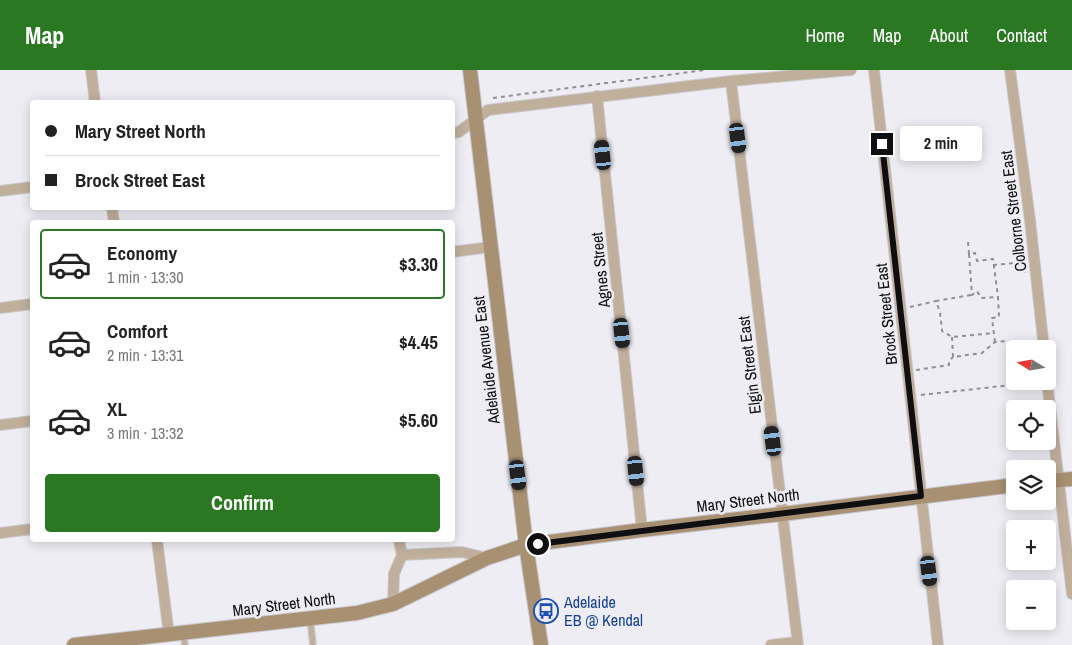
<!DOCTYPE html>
<html lang="en">
<head>
<meta charset="utf-8">
<style>
  body { margin:0; font-family:"Archivo Narrow",sans-serif; background:#f6f6f6; color:#222; height:100vh; display:flex; flex-direction:column; font-size:19px; white-space:nowrap }
  * { box-sizing:border-box; margin:0 }
  p { font-size:16px; color:#767676 }
  .icon { flex:none; width:28px; height:28px; fill:none; stroke:currentColor; stroke-width:2; stroke-linecap:round; stroke-linejoin:round }
  .map { position:relative; flex:1; overflow:hidden }
  .side { position:absolute; left:30px; top:150px; width:425px; height:322px; display:flex; flex-direction:column; background:#fff; border-radius:5px; box-shadow:0 2px 12px #0003 }
  .side>* { flex:none }
  .top-card { position:absolute; left:30px; top:30px; width:425px; height:110px; border-radius:5px; box-shadow:0 2px 12px #0003; display:grid; align-content:center; height:110px; padding:0 15px; background:#fff }
  .needle { width:32px; rotate:281deg }
  .buttons { position:absolute; left:1006px; top:270px; display:grid; gap:10px }
  .buttons a { display:grid; place-items:center; width:50px; height:50px; border-radius:5px; background:#fff; box-shadow:0 2px 12px #0003; font-size:25px }
  .end { position:absolute; width:22px; height:22px; margin:-11px; border:6px solid #0f0f11; background:#fff; box-shadow:0 0 0 2px #fff }
  .from { border-radius:50% }
  .bubble { position:absolute; height:35px; border-radius:5px; background:#fff; box-shadow:0 2px 12px #0003; font-size:16px; font-weight:700; line-height:35px; text-align:center }
  .car { position:absolute; width:15px; height:30px; margin:-15px -8px; border-radius:6px; box-shadow:0 0 4px 1px #0007; background:linear-gradient(#222 24%,#8ab4d8 0 40%,#222 0 76%,#8ab4d8 0 86%,#222 0) }
  .top-card b { display:flex; align-items:center; gap:18px; height:48px; font-size:19px }
  .top-card b+b { border-top:1px solid #e0e0e0 }
  .top-card i { width:12px; height:12px; background:#222 }
  ul { padding:9px 0 0; list-style:none }
  li { display:flex; align-items:center; gap:15px; height:70px; margin:0 10px 8px; padding:0 5px; border:2px solid transparent; border-radius:5px }
  li div { flex:1 }
  li b { display:block; font-size:19px }
  li em { font-style:normal; font-weight:700 }
  li.selected { border-color:#2a7922 }
  li>.icon { width:45px; height:45px; stroke-width:1.5 }
  .cta { display:flex; gap:10px; margin-top:auto; padding:10px 15px }
  .cta a { flex:1; height:58px; border-radius:5px; background:#2a7922; color:#fff; font-size:20px; font-weight:700; line-height:58px; text-align:center }
  header { display:flex; align-items:center; gap:30px; box-sizing:border-box; height:70px; padding:0 25px; background:#2a7922; color:#fff }
  header strong { font-size:24px }
  nav { display:flex; gap:28px; margin-inline-start:auto; font-size:18px }
  .map>svg:first-child { display:block }
  .lines { fill:none; stroke-linecap:round; stroke-linejoin:round }
  .lane-casing { stroke:#cac9cf; stroke-width:8 }
  .street-casing { stroke:#cac9cf; stroke-width:12 }
  .secondary-casing { stroke:#cac9cf; stroke-width:16 }
  .path { stroke:#909094; stroke-width:2; stroke-dasharray:4 4; stroke-linecap:butt }
  .lane { stroke:#c0af9b; stroke-width:5 }
  .street { stroke:#c0af9b; stroke-width:10 }
  .secondary { stroke:#a89073; stroke-width:14 }
  .route { stroke:#0f0f11; stroke-width:6 }
  .labels { text-anchor:middle; dominant-baseline:central; stroke-width:5; stroke-linejoin:round; paint-order:stroke }
  .street-label { font-size:16px; fill:#0f0f11; stroke:#eeedf3 }
  .transit-label { font-size:16px; fill:#164399; stroke:#eeedf3; text-anchor:start }
</style>
</head>
<body>
<header>
<strong>Map</strong>
<nav><a>Home</a><a>Map</a><a>About</a><a>Contact</a></nav>
</header>
<div class="map">
<svg width="1072" height="575" viewBox="0 0 1072 575">
  <rect width="100%" height="100%" fill="#eeedf3"/>
  <g class="lines">
    <defs>
      <path id="lane" d="M 310,548 L 313,575
        M 183,564 L 185,575"/>
      <path id="street" d="M 91,0 L 95,32
        M 874,0 L 938,575
        M 1010,0 L 1030,150 L 1044,279
        M 731,11 L 798,575
        M 597,26 L 642,460
        M 452,63 L 459,62 L 488,40 L 731,11 L 851,0
        M 0,121 L 32,117
        M 112,138 L 114,152
        M 452,182 L 490,177
        M 0,238 L 32,234
        M 1047,311 L 1072,524
        M 0,355 L 32,351
        M 0,463 L 32,459
        M 157,470 L 169,565
        M 402,485 L 462,482 L 487,488
        M 393,534 L 394,504 L 402,485 L 399,470
        M 771,575 L 797,572"/>
      <path id="secondary" d="M 470,0 L 526,475 L 541,575
        M 1048,411 L 1072,409
        M 74,575 L 357,543 L 393,534 L 487,488 L 526,475 L 642,460 L 782,444 L 1015,415"/>
    </defs>
    <use href="#lane" class="lane-casing"/>
    <use href="#street" class="street-casing"/>
    <use href="#secondary" class="secondary-casing"/>
    <path class="path" d="M 493,28 L 705,0
      M 1016,170 L 1018,195 L 1022,201 L 1027,202
      M 968,172 L 969,184 L 975,183 L 977,191 L 993,189 L 998,227
      M 969,184 L 972,225 L 977,221 L 981,228 L 998,227 L 999,247 L 992,248 L 995,272
      M 993,195 L 1016,193 L 1014,170 L 1016,170
      M 971,225 L 936,231 L 940,242 L 942,261 L 952,267 L 994,263
      M 910,237 L 936,231
      M 952,267 L 953,287 L 982,283 L 995,272 L 1009,271 L 1015,279
      M 916,300 L 949,295 L 949,291 L 953,287
      M 921,325 L 1038,312"/>
    <use href="#lane" class="lane"/>
    <use href="#street" class="street"/>
    <use href="#secondary" class="secondary"/>
  </g>
  <g class="lines">
    <path class="route" d="M 538,474 L 921,426 L 882,74"/>
  </g>
  <defs>
    <symbol id="bus-ring" viewBox="-11 -11 22 22"><circle r="9.5" fill="#eeedf3" stroke="#1a4fb4" stroke-width="1.5"/><path d="M-5-6H5V4H4V6H2V4H-2V6H-4V4H-5ZM-3.5-4V0h7V-4ZM-3.5 1.2v1.5H-2V1.2ZM2 1.2v1.5H3.5V1.2Z" fill="#1a4fb4"/></symbol>
  </defs>
  <g fill-rule="evenodd">
    <use href="#bus-ring" x="532" y="527" width="28" height="28"/>
  </g>
  <g class="labels">
    <g class="street-label">
      <text transform="translate(1013 141) rotate(-97)">Colborne Street East</text>
      <text transform="translate(600 200) rotate(-96)">Agnes Street</text>
      <text transform="translate(886 244) rotate(-96)">Brock Street East</text>
      <text transform="translate(486 290) rotate(-97)">Adelaide Avenue East</text>
      <text transform="translate(749 295) rotate(-97)">Elgin Street East</text>
      <text transform="translate(748 430) rotate(-7)">Mary Street North</text>
      <text transform="translate(284 534) rotate(-7)">Mary Street North</text>
    </g>
    <g class="transit-label">
      <text x="564" y="532">Adelaide<tspan x="564" dy="18">EB @ Kendal</tspan></text>
    </g>
  </g>
</svg>
<div class="buttons">
<a><svg class="needle" viewBox="-14 -14 28 28"><path d="M0-13l5 13h-10z" fill="#e53935"/><path d="M0 13l5-13h-10z" fill="#767676"/></svg></a>
<a><svg class="icon" aria-label="locate" viewBox="0 0 24 24"><circle cx="12" cy="12" r="6"/><path d="M12 2v4M12 18v4M2 12h4M18 12h4"/></svg></a>
<a><svg class="icon" aria-label="layers" viewBox="0 0 24 24"><path d="M12 4l9 5-9 5-9-5zM3 14l9 5 9-5"/></svg></a>
<a>+</a>
<a>−</a>
</div>
<i class="end from" style="left:538px;top:474px"></i>
<i class="end" style="left:882px;top:74px"></i>
<div class="bubble" style="left:900px;top:56px;width:82px">2 min</div>
<i class="car" style="left:738px;top:68px;rotate:173deg"></i>
<i class="car" style="left:603px;top:85px;rotate:354deg"></i>
<i class="car" style="left:622px;top:263px;rotate:174deg"></i>
<i class="car" style="left:773px;top:371px;rotate:353deg"></i>
<i class="car" style="left:636px;top:401px;rotate:174deg"></i>
<i class="car" style="left:518px;top:405px;rotate:173deg"></i>
<i class="car" style="left:929px;top:501px;rotate:173deg"></i>
<div class="top-card">
<b><i class="from"></i>Mary Street North</b>
<b><i></i>Brock Street East</b>
</div>
<section class="side">
<ul>
<li class="selected"><svg class="icon" aria-label="car" viewBox="0 0 24 24"><path d="M5 17H2v-5l4-1 3-4h7l3 4 3 1v5h-3M9 17h6M6 11h13"/><circle cx="7" cy="17" r="2"/><circle cx="17" cy="17" r="2"/></svg><div><b>Economy</b><p>1 min · 13:30</p></div><em>$3.30</em></li>
<li><svg class="icon" aria-label="car" viewBox="0 0 24 24"><path d="M5 17H2v-5l4-1 3-4h7l3 4 3 1v5h-3M9 17h6M6 11h13"/><circle cx="7" cy="17" r="2"/><circle cx="17" cy="17" r="2"/></svg><div><b>Comfort</b><p>2 min · 13:31</p></div><em>$4.45</em></li>
<li><svg class="icon" aria-label="car" viewBox="0 0 24 24"><path d="M5 17H2v-5l4-1 3-4h7l3 4 3 1v5h-3M9 17h6M6 11h13"/><circle cx="7" cy="17" r="2"/><circle cx="17" cy="17" r="2"/></svg><div><b>XL</b><p>3 min · 13:32</p></div><em>$5.60</em></li>
</ul>
<div class="cta"><a>Confirm</a></div>
</section>
</div>
</body>
</html>
